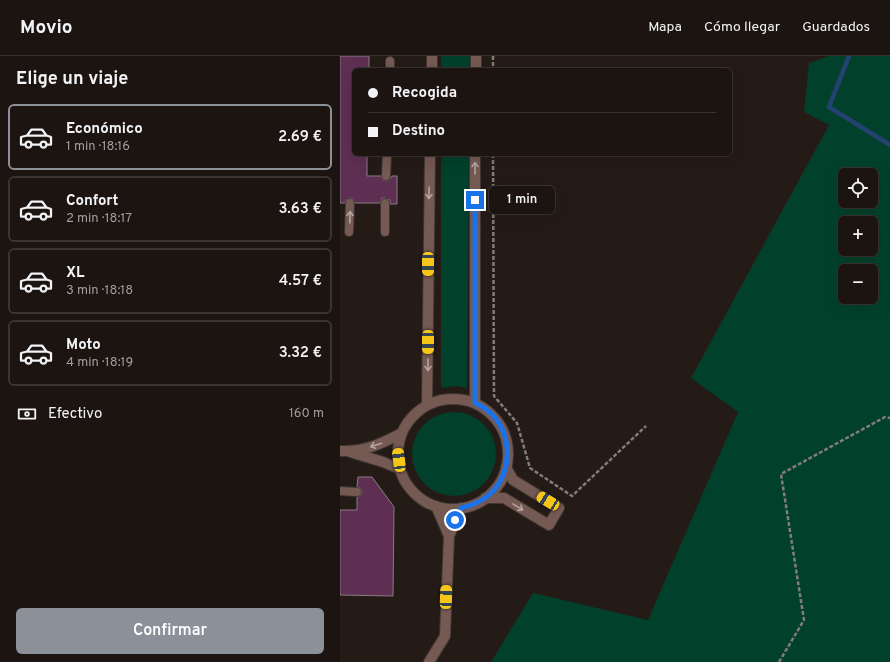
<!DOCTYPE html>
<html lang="es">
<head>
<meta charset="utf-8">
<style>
  body { margin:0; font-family:Overpass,sans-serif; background:#29211e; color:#f1f3f6; height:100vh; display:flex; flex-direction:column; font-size:15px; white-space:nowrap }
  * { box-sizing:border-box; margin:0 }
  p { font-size:13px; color:#a09e9f }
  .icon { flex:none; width:22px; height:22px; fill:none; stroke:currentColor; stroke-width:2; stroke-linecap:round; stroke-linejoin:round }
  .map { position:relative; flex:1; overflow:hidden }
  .drawer { display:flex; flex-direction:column; background:#1c1410; width:340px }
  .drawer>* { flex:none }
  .top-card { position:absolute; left:12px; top:12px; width:380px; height:88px; border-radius:6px; box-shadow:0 4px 16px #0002,0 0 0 1px #3a3330; display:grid; align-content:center; height:88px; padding:0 16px; background:#1c1410 }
  .tools { position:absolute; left:498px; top:112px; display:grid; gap:8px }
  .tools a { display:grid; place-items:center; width:40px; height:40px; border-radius:6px; background:#1c1410; box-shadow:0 4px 16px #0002,0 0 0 1px #3a3330; font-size:20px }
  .end { position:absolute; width:18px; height:18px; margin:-9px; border:5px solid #1a73e8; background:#fff; box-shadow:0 0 0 2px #fff }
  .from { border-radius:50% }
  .bubble { position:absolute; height:28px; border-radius:6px; background:#1c1410; box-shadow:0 4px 16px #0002,0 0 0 1px #3a3330; font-size:13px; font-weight:600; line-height:28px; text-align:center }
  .car { position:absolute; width:12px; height:24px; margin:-12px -6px; border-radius:5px; box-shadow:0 0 3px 1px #0007; background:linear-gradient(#f5c518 24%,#345 0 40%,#f5c518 0 76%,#345 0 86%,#f5c518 0) }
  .top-card b { display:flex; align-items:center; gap:14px; height:38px; font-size:15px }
  .top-card b+b { border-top:1px solid #3a3330 }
  .top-card i { width:10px; height:10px; background:#f1f3f6 }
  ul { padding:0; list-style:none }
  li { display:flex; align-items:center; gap:12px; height:66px; margin:0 8px 6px; padding:0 8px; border:2px solid #3a3330; border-radius:6px }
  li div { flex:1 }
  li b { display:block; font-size:15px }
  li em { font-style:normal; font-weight:600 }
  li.active { border-color:#8c9099 }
  li>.icon { width:36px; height:36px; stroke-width:1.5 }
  h2 { padding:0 16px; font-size:18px; line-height:48px }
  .pay { display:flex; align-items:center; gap:10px; height:44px; padding:0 16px; font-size:15px }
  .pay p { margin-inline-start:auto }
  .action { display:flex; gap:8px; margin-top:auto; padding:8px 16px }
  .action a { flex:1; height:46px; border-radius:6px; background:#8c9099; color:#fff; font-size:16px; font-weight:600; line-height:46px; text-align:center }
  header { display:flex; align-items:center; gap:24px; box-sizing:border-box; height:56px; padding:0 20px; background:#1c1410; border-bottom:1px solid #3a3330 }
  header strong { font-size:19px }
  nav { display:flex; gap:22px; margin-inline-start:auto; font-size:14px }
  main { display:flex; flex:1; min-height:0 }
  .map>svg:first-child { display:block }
  .green { fill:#01412b; fill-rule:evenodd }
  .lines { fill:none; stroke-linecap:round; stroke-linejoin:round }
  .stream { stroke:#24426f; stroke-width:4.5 }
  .building { fill:#5e2f53; stroke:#897d85 }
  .lane-casing { stroke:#403732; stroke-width:10 }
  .street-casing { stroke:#403732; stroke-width:12 }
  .path { stroke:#847c78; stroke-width:2.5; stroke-dasharray:4 2; stroke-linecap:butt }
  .lane { stroke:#755953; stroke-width:8 }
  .street { stroke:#755953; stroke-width:10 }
  .oneway { stroke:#b5a4a0 }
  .route { stroke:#1a73e8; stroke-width:5 }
</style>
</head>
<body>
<header>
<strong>Movio</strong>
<nav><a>Mapa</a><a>Cómo llegar</a><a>Guardados</a></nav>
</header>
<main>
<section class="drawer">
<h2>Elige un viaje</h2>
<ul>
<li class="active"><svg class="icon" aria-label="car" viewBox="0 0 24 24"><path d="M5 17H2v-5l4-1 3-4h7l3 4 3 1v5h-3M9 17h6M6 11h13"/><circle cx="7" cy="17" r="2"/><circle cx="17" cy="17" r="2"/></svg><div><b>Económico</b><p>1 min · 18:16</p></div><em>2.69 €</em></li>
<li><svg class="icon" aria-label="car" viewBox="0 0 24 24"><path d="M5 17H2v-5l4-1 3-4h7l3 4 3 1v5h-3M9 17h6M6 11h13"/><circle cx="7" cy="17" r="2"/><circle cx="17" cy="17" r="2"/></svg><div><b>Confort</b><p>2 min · 18:17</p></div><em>3.63 €</em></li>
<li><svg class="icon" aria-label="car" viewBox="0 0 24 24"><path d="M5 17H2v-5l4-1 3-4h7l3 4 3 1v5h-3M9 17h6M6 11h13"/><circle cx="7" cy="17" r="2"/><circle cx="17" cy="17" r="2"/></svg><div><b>XL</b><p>3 min · 18:18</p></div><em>4.57 €</em></li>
<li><svg class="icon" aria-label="car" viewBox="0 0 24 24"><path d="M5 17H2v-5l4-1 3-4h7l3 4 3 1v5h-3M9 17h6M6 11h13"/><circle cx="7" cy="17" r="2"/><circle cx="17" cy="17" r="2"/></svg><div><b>Moto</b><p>4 min · 18:19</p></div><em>3.32 €</em></li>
</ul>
<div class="pay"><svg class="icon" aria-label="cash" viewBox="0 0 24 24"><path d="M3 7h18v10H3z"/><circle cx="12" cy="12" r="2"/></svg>Efectivo<p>160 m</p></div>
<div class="action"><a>Confirmar</a></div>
</section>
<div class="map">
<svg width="550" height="606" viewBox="0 0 550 606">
  <rect width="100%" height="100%" fill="#251b16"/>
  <path class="green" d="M 101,0 L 130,0 L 130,14 L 101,14 Z
    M 489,0 L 550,0 L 550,606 L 151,606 L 193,537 L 308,564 L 398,356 L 351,322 L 489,69 L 464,56 L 469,7 ZM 505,119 L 531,119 L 531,145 L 505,145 ZM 505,167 L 531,167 L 531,193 L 505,193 ZM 505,215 L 531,215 L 531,241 L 505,241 Z
    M 101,98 L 129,98 L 127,332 L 116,330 L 101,332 Z
    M72 398a42 42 0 1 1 84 0a42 42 0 1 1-84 0Z"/>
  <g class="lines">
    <path class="stream" d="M 509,0 L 489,51 L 550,89"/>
  </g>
  <path class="building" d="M 0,0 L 29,0 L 29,14 L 14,14 L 14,98 L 27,98 L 27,120 L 41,120 L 43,124 L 46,125 L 50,123 L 52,120 L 57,120 L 57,148 L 50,148 L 50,144 L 45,142 L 42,142 L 40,147 L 15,147 L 13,143 L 10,142 L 6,144 L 5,147 L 0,147 Z
    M 18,421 L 32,421 L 54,451 L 53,540 L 0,539 L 0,454 L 17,454 L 17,441 L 21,439 L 22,436 L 20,432 L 17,431 Z"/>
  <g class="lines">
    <defs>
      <path id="lane" d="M 50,14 L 50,5
        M 46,120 L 47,98
        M 9,176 L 10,147
        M 45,176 L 45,147
        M 0,435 L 17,436"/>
      <path id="street" d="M 92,14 L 92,0
        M 136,14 L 136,0
        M58 398a55 55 0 1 1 110 0a55 55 0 1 1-110 0Z
        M 135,347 L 135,98
        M 87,349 L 90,98
        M 0,395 C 24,396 41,388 62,377
        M 10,396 L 43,406 L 60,413
        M 145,442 L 164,442 L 209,469 L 219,452 L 173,424 L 166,411
        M 96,450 L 109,480 L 121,452
        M 89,606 L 105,580 L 109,480"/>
    </defs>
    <use href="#lane" class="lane-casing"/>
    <use href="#street" class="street-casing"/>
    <path class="path" d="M 153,0 L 153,14
      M 153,98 L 154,340 L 177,367 L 190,412 L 232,440 L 306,370
      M 439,606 L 464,564 L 441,418 L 545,361 L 550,362"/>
    <use href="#lane" class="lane"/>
    <use href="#street" class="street"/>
  </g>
  <defs><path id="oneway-shaft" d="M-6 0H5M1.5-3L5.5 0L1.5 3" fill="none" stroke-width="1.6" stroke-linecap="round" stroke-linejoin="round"/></defs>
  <g class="oneway">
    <use href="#oneway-shaft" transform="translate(135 112) rotate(-90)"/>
    <use href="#oneway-shaft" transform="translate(89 137) rotate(91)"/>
    <use href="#oneway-shaft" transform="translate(10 161) rotate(-89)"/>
    <use href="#oneway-shaft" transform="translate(88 309) rotate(90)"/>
    <use href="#oneway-shaft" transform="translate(36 389) rotate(162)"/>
    <use href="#oneway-shaft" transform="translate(178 451) rotate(31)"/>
  </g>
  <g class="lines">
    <path class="route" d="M 115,464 L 121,452 C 134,449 146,444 155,433 C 177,405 169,361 135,347 L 135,144"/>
  </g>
</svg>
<div class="tools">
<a><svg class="icon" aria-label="locate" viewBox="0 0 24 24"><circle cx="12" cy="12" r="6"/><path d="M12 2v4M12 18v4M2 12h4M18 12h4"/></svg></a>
<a>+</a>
<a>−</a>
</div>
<i class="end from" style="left:115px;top:464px"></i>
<i class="end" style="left:135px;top:144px"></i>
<div class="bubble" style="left:149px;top:130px;width:66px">1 min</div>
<i class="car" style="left:88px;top:208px;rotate:180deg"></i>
<i class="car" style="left:88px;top:286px;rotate:180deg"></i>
<i class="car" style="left:59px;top:404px;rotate:353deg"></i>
<i class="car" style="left:208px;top:445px;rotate:301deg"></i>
<i class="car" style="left:106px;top:541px;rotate:2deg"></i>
<div class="top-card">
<b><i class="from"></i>Recogida</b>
<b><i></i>Destino</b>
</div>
</div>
</main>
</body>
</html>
